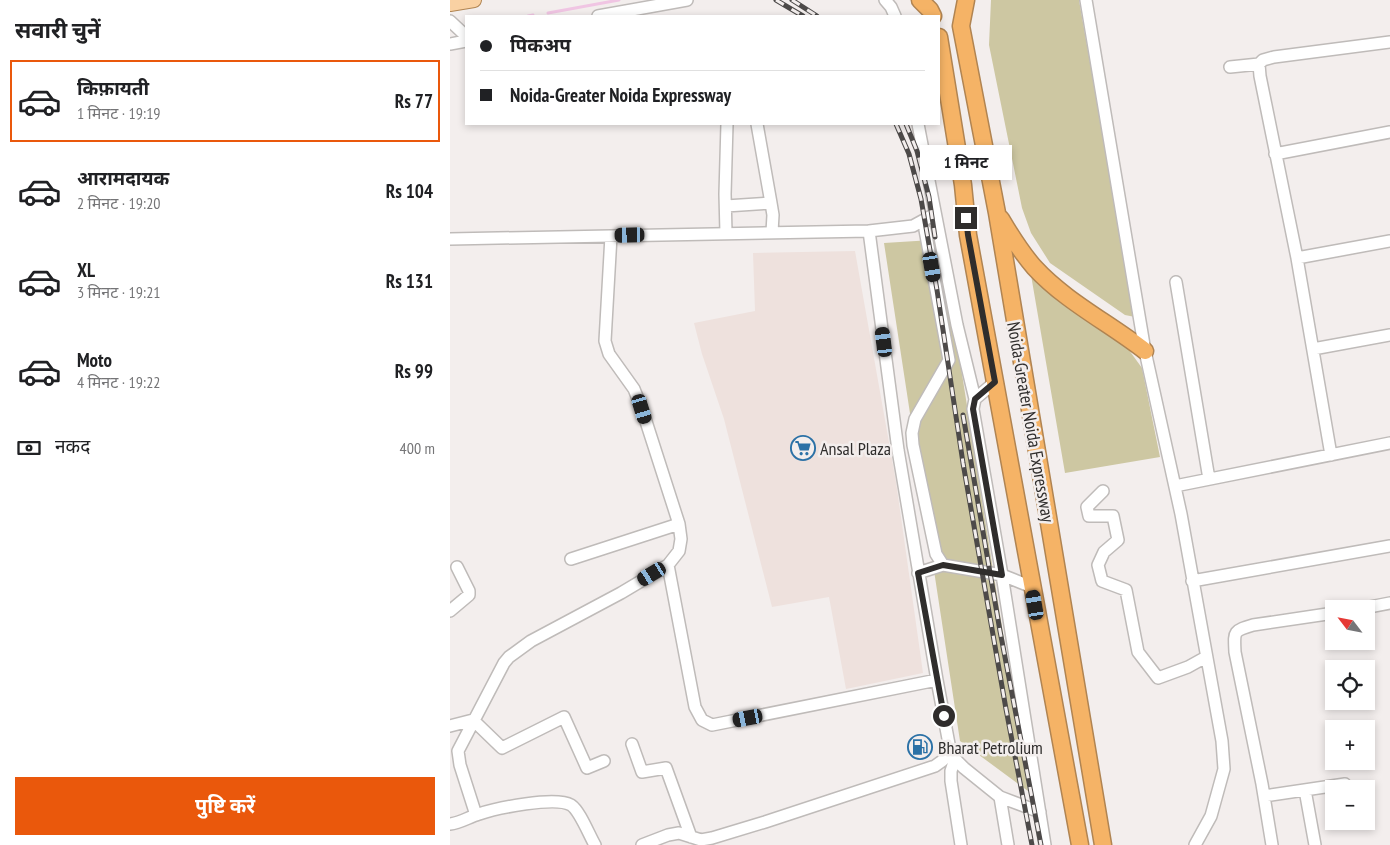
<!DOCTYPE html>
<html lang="hi">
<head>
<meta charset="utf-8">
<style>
  body { margin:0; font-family:"PT Sans Narrow","Noto Sans Devanagari",sans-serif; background:#f6f6f6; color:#202124; height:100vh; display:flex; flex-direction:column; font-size:19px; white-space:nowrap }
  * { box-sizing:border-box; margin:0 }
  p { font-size:16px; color:#757577 }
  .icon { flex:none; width:28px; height:28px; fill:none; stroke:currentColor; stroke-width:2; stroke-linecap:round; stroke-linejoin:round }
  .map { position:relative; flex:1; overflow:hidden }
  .side { display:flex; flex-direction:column; background:#fff; width:450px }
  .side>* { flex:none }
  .top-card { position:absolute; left:15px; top:15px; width:475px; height:110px; border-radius:0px; box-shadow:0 2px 8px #0003; display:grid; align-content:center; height:110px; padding:0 15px; background:#fff }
  .needle { width:32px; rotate:302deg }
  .tools { position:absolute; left:875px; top:600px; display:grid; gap:10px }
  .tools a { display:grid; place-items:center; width:50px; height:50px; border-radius:0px; background:#fff; box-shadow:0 2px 8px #0003; font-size:25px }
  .end { position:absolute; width:22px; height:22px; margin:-11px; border:6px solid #2f2d2c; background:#fff; box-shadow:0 0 0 2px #fff }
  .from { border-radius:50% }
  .bubble { position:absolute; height:35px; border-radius:0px; background:#fff; box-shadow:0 2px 8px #0003; font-size:16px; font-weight:700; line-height:35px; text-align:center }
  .car { position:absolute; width:15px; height:30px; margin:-15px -8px; border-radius:6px; box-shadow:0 0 4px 1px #0007; background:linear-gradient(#222 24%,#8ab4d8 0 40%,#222 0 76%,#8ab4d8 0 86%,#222 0) }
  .top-card b { display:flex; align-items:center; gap:18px; height:48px; font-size:19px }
  .top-card b+b { border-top:1px solid #e0e0e0 }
  .top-card i { width:12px; height:12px; background:#202124 }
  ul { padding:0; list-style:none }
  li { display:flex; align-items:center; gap:15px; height:82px; margin:0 10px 8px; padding:0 5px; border:2px solid transparent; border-radius:0px }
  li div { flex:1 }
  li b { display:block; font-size:19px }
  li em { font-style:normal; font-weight:700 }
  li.active { border-color:#ea580c }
  li>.icon { width:45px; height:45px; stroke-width:1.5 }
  h2 { padding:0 15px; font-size:22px; line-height:60px }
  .pay { display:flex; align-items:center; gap:12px; height:55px; padding:0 15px; font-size:19px }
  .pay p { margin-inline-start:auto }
  .button { display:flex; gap:10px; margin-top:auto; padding:10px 15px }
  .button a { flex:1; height:58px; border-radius:0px; background:#ea580c; color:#fff; font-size:20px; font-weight:700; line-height:58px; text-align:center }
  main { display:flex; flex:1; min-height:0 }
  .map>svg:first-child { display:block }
  .built { fill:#eee1dd }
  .green { fill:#cdc7a2 }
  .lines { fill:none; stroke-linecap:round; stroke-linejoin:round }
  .stream { stroke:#f0c5e3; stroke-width:3 }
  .minor-casing { stroke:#bfbbb9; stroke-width:14 }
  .major-casing { stroke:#b08452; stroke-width:16 }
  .highway-casing { stroke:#b08452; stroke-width:19 }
  .minor { stroke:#fff; stroke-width:11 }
  .major { stroke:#f9d1a3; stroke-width:14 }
  .highway { stroke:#f5b366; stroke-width:16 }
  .rail-casing { stroke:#4d4a49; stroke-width:5 }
  .rail { stroke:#f3eeed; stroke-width:3; stroke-dasharray:9; stroke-linecap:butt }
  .route { stroke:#2f2d2c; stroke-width:6 }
  .labels { text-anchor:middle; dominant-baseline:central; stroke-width:5; stroke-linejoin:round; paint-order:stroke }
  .street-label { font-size:18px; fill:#2f2d2c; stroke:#f3eeed }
  .poi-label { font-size:18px; fill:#2f2d2c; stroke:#f3eeed; text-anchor:start }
</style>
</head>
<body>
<main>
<section class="side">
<h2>सवारी चुनें</h2>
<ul>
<li class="active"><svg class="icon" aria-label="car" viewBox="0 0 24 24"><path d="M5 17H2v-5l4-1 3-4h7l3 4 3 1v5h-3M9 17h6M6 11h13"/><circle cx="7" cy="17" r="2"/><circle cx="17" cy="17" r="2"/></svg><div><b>किफ़ायती</b><p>1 मिनट · 19:19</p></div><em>Rs 77</em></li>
<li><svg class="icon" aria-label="car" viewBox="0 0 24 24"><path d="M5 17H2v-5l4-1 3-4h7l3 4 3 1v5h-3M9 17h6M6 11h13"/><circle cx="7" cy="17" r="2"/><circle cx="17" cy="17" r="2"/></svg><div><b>आरामदायक</b><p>2 मिनट · 19:20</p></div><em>Rs 104</em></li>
<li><svg class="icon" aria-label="car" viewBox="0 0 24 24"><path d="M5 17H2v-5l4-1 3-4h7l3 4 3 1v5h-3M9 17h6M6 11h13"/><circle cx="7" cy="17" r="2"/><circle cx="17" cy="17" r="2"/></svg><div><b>XL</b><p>3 मिनट · 19:21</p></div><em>Rs 131</em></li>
<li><svg class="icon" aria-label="car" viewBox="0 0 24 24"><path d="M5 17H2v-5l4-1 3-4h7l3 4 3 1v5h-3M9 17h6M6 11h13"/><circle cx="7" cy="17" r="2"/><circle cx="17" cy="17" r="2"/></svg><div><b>Moto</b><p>4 मिनट · 19:22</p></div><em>Rs 99</em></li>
</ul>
<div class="pay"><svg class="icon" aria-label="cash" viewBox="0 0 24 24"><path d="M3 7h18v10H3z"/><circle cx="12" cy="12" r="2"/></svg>नकद<p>400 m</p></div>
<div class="button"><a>पुष्टि करें</a></div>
</section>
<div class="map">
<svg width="940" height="845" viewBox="0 0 940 845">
  <rect width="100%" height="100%" fill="#f3eeed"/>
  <path class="built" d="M 405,251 L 446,482 L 473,673 L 396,689 L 379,597 L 322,607 L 274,419 L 252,354 L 244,323 L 305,311 L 303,253 Z"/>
  <path class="green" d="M 541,0 L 629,0 L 685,317 L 675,315 L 600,263 L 581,233 L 572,208 L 539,45 Z
    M 482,240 L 493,254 L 578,791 L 510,741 L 434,243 Z
    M 581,275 L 671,339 L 692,368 L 710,457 L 615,473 Z"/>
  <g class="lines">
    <path class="stream" d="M 98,13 L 169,0
      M 78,16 L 83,15"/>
    <defs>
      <path id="minor" d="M 435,0 L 441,7 L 445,16
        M 636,0 L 695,351 L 731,514 L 772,741 L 774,769 L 761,816 L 745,845
        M 148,16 L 237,0
        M 0,21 L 16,36
        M 0,44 L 16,41
        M 780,67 L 809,64
        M 307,124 L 321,203 L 323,215 L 322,232
        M 468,124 L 507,325 L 525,399 L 523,409 L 552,575 L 582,587
        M 825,154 L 940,132
        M 276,206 L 321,203
        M 475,230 L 499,360 L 465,419 L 462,433 L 463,445 L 486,554 L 493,565 L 552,575 L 595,845
        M 419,231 L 448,450 L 487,680 L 499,744 L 505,759 L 514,768 L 550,797 L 590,812
        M 276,233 L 275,194 L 277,124
        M 0,239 L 419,231 L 463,226 L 485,214
        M 847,258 L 940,241
        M 726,282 L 759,479
        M 863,349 L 940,335
        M 525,399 L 545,382
        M 881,455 L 847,258 L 810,76 L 809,64 L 813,60 L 824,57 L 940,42
        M 725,486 L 940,443
        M 653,491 L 637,507 L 639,516 L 663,516 L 668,540 L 654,552 L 648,565 L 652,581 L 676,590 L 688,652 L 708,678 L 738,667 L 756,657
        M 121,559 L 229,524
        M 218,565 L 245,707 L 252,720 L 262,725 L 487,680
        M 468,573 L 493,565
        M 742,581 L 940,546
        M 909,609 L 940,603
        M 0,611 L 19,595 L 19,591 L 7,567
        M 0,726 L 23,720 L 52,748 L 114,717 L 137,768 L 154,761
        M 182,744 L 192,772 L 216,768 L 241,837
        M 505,759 L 501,771 L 501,781 L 511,845
        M 855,790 L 865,845
        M 814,796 L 895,784
        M 550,797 L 558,845
        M 26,815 L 10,765 L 8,751 L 54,663 L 59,657 L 81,641 L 171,593 L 218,565 L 229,551 L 231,539 L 229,524 L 192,409 L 184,389 L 159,354 L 155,341 L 161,236
        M 0,824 C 10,823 19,817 29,814 C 47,808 105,796 121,805 C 130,811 139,835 145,845
        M 192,845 L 218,835 L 229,833 L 251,840 L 262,838 L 315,822 L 485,766 L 492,761 L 502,751
        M 822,845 L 812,784 L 785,652 C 784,631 783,631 803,625 L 884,613"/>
      <path id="major" d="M 0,4 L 24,0"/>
      <path id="highway" d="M 470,0 L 480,10 L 483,16
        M 516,0 L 511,26 L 547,213 L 653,845
        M 489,37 L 513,185 L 518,235 L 630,845
        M 551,219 C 561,236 571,252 584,267 C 615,301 659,323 695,351"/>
    </defs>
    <use href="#minor" class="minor-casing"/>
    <use href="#major" class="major-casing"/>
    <use href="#highway" class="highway-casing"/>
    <use href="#minor" class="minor"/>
    <use href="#major" class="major"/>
    <use href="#highway" class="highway"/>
    <defs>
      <path id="rail" d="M 326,0 L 353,16
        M 342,0 L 367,16
        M 446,124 L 459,154 L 471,199 L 487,290 L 513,463 L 556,709 L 582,845
        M 456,124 L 467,151 L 479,197 L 485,237
        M 513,415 L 550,631 L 591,845"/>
    </defs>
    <use href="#rail" class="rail-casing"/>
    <use href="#rail" class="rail"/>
  </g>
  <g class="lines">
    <path class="route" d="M 494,716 L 468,573 L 493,565 L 552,575 L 523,409 L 525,399 L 545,382 L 518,235 L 516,218"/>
  </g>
  <defs>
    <symbol id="supermarket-ring" viewBox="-11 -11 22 22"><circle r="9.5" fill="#f3eeed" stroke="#2b71a6" stroke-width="1.5"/><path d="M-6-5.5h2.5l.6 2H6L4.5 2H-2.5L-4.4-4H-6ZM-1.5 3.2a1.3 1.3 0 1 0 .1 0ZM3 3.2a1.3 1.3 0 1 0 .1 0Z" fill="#2b71a6"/></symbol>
    <symbol id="fuel-ring" viewBox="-11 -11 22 22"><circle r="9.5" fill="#f3eeed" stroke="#2b71a6" stroke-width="1.5"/><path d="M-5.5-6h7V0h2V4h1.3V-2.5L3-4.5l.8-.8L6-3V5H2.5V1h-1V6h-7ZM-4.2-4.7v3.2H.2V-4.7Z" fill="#2b71a6"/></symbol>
  </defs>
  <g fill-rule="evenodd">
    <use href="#supermarket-ring" x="339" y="434" width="28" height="28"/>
    <use href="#fuel-ring" x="456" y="733" width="28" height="28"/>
  </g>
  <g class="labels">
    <g class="street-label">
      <text transform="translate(581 422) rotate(80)">Noida-Greater Noida Expressway</text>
    </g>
    <g class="poi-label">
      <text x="370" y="448">Ansal Plaza</text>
      <text x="488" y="747">Bharat Petrolium</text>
    </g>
  </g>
</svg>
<div class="tools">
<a><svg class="needle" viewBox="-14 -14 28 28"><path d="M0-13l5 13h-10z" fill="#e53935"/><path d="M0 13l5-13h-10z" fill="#757577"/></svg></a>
<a><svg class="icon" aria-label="locate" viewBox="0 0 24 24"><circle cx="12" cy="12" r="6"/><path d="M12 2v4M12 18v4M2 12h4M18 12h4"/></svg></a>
<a>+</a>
<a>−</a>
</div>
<i class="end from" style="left:494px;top:716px"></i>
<i class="end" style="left:516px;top:218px"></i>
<div class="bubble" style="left:470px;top:145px;width:92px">1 मिनट</div>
<i class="car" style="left:180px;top:235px;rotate:269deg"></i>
<i class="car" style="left:482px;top:267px;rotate:170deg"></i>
<i class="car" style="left:434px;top:342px;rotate:353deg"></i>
<i class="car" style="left:192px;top:409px;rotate:163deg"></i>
<i class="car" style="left:202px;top:574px;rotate:239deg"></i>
<i class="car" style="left:585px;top:605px;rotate:350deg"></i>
<i class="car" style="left:298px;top:718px;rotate:259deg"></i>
<div class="top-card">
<b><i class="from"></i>पिकअप</b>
<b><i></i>Noida-Greater Noida Expressway</b>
</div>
</div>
</main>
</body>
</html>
